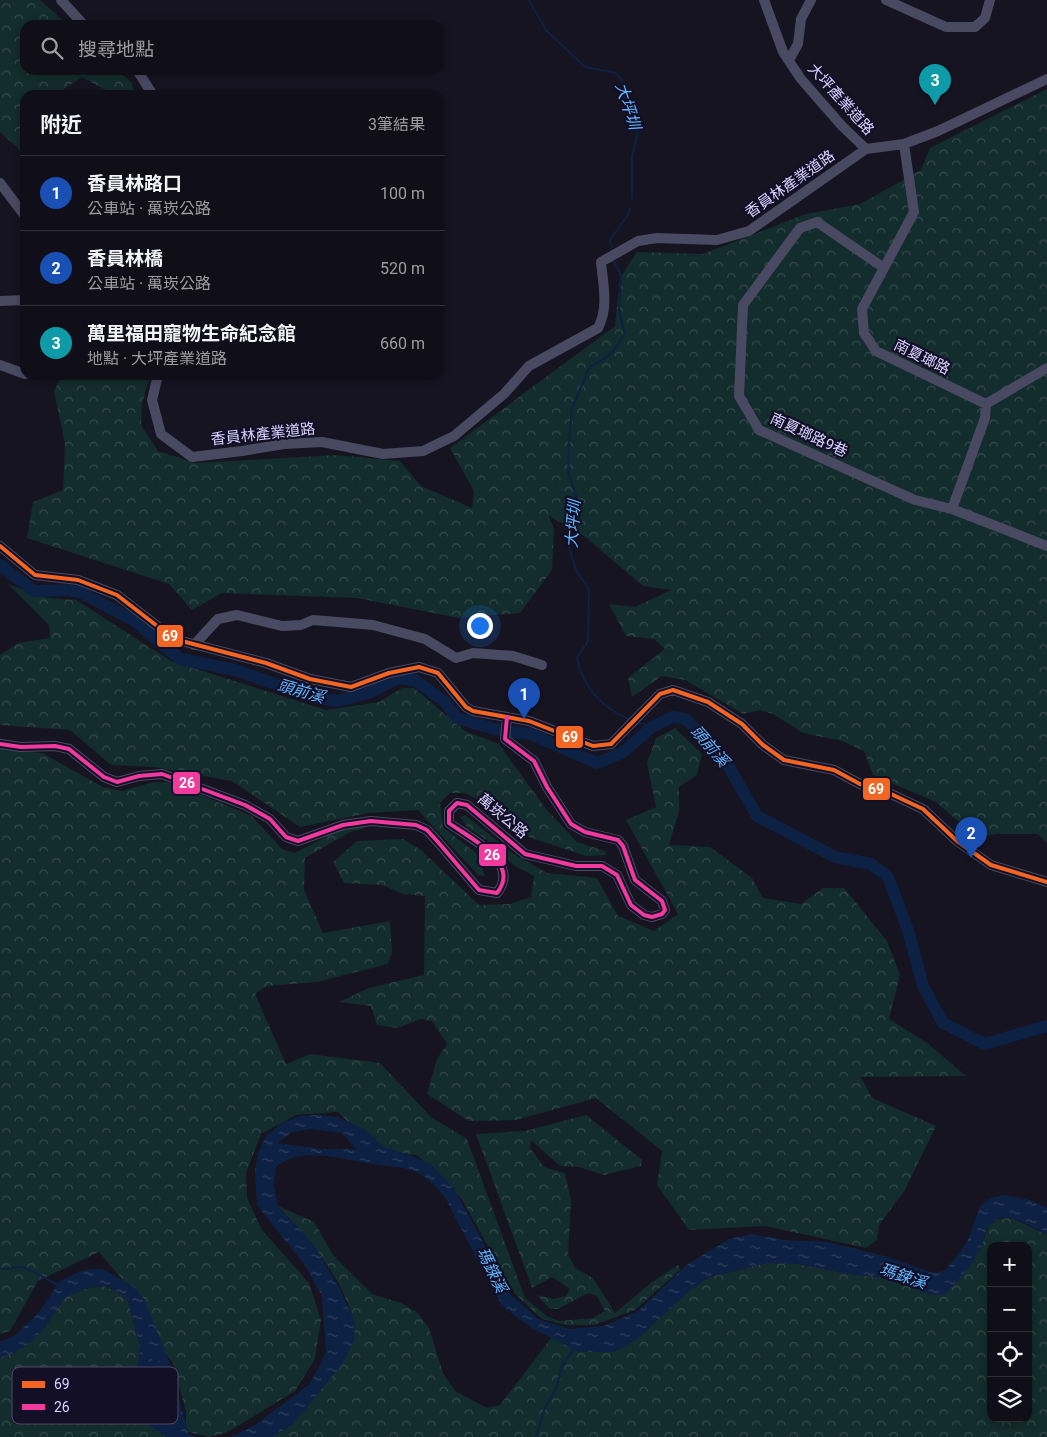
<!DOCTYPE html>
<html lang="zh-TW">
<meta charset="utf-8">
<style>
:root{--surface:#100f19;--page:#191822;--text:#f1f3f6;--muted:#9c9ca2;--line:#302f38;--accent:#9591b1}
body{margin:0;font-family:Roboto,"Noto Sans TC",sans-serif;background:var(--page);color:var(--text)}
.controls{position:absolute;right:15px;bottom:15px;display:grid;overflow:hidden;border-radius:10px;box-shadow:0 2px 8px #0003}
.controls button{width:45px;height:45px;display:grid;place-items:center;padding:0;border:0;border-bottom:1px solid var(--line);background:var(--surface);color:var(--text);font:25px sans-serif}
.you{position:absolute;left:479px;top:625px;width:18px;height:18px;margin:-12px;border:4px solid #fff;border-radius:50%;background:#1a73e8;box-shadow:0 0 0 8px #1a73e833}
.badge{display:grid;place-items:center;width:32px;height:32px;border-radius:50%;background:var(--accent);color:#fff;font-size:16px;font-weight:700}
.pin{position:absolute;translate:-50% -41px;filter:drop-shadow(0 1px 2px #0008)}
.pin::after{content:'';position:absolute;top:26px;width:18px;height:15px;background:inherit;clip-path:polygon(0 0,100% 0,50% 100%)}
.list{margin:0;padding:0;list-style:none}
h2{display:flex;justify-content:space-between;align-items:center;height:65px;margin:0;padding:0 20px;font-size:21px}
h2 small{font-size:16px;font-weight:400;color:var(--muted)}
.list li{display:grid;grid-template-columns:32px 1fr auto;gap:15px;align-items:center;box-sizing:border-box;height:75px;padding:0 20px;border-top:1px solid var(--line)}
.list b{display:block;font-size:19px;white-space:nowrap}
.list p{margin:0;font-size:16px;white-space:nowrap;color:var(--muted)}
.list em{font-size:16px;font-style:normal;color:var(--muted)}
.icon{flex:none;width:28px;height:28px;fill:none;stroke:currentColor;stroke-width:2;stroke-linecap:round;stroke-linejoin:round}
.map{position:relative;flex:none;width:1047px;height:1437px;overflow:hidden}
.search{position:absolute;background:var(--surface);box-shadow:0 2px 8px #0003;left:20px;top:20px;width:425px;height:55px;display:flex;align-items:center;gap:12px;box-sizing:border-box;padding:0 18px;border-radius:15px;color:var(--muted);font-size:19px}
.panel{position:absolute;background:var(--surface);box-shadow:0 2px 8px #0003;left:20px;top:90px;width:425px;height:290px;border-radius:15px}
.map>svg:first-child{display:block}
.forest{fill:url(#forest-crowns);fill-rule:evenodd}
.water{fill:url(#water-ripples);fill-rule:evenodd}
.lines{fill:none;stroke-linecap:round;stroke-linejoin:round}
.stream{stroke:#0d2144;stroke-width:2}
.river{stroke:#0d2144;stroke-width:12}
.minor{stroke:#4a4962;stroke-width:10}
.bus-1-casing{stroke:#130f26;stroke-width:8}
.bus-2-casing{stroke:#130f26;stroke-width:8}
.bus-1{stroke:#f26522;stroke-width:4}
.bus-2{stroke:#f13a9d;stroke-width:4}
.labels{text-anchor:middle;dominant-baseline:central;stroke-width:4.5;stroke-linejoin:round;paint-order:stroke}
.street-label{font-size:15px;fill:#d9d4ff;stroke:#130f26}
.water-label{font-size:16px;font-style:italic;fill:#62b6ff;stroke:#130f26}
.key{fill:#130f26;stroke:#4e4a67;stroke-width:1}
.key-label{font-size:14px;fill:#d9d4ff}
.line-badge{stroke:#130f26;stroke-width:2}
.badge-label{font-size:14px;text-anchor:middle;font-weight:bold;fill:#fff}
</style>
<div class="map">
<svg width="1047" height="1437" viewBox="0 0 1047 1437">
<defs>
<pattern id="forest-crowns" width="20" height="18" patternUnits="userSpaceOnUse" patternTransform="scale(1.25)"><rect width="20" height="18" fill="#132c2d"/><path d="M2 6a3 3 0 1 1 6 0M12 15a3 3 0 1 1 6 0" fill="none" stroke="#354a4c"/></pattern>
<pattern id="water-ripples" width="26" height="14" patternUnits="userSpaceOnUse" patternTransform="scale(1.25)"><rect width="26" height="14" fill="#0d2144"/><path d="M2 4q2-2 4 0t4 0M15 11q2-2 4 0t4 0" fill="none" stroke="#304060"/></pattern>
</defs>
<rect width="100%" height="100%" fill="#161421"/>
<path class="forest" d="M0 0H40L68 25H25V70H117L132 83 134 95H115L82 77 55 95H25V159L19 149 0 132Z
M1047 89V843L1038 834H997L976 837 936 802 873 775 864 751 842 741 803 733 773 714 760 710 743 714 685 680 662 676 632 697 628 678 665 649 654 639 626 636 609 604 635 607 671 590 643 586 584 536 549 516 554 529 552 570 520 613 459 618 357 598 222 593 192 610 169 584 27 538 33 502 63 490 65 444 54 391 62 375H150L142 404 141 425 158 451 196 463 336 455 400 461 421 486 472 508 474 491 450 448 615 326 620 278 637 252 703 254 806 214 860 204 921 170 930 148Z
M8 584 48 598 76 600 171 661 326 710 379 702 402 688H414L465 731 499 744 546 809 577 842 605 851 606 855 586 856 529 837 477 799 464 793H450L440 803 443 827 478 855 485 876 478 875 418 810 369 813 300 827 232 781 154 767 111 765 70 730 0 725V655L18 643 50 638 49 625Z
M675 728 702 754 697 775 679 787V811L669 845 710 847 752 878 763 898 801 904 823 888H844L887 941 900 975 889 1019 927 1043 966 1076 861 1077 872 1098 936 1126 905 1190 879 1225 877 1240 866 1248 765 1226 689 1230 657 1185 662 1151 596 1098 516 1120 469 1121 427 1094 437 1059 447 1044 432 1021 421 1019 397 1028 377 1025 371 1006 339 1002 369 988 424 975 425 896 403 894 382 885 344 883 333 862 357 841 403 839 421 850 479 905 510 904 531 897 534 876 513 865 500 849 467 827 460 817 465 815 514 854 547 873 597 878 618 916 654 931 678 914 626 820 656 807 647 763 656 738Z
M0 749 42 753 103 787 122 791 154 782 172 783 252 816 282 849 295 853 343 828 364 827 363 829 350 832 305 858 304 890 323 933 390 921 392 952 388 964 317 982 267 986 255 994 286 1064 310 1054 380 1063 431 1117 467 1139 525 1298 548 1317 560 1321 593 1318 605 1311 597 1296 588 1293 558 1309H550L537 1295 553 1299 566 1296 570 1289 552 1277 532 1288 476 1134 525 1131 586 1115 642 1160 641 1166 604 1175 579 1167 560 1166 531 1140 530 1148 544 1167 565 1173 571 1201 568 1254 575 1268 593 1278 615 1313 652 1282 678 1265 680 1270 635 1310 594 1325H565L542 1319 515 1294 461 1198 417 1155 377 1150 338 1112 296 1115 261 1134 246 1173 247 1198 262 1230 309 1283 321 1320 315 1359 295 1391 226 1433 208 1437 186 1431V1411L172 1362 144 1329 133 1292 99 1252 38 1281 10 1331 0 1334Z
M278 1206 314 1222 333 1255 372 1294 401 1303 417 1312 429 1328 443 1373 455 1391 487 1408 500 1405 552 1337 580 1352 710 1277 767 1263 798 1264 850 1274 879 1277 935 1295 980 1250 989 1225 997 1219 1012 1218 1047 1235V1437H272L293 1424 354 1340C357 1292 309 1239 278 1206ZM991 1246H1028V1418H991Z
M103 1286 121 1293 128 1301 140 1346 136 1396 145 1421 166 1437H0V1357C24 1349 40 1336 53 1315 57 1310 61 1300 66 1297 77 1290 91 1287 103 1286Z"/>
<path class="water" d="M318 1115 337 1117 364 1129 384 1147 409 1155 430 1164 454 1188 511 1295 538 1319 570 1329 604 1326 638 1311 688 1264 729 1239 752 1234 784 1240 827 1242 888 1257 933 1273 944 1271 953 1261 967 1242 980 1207 990 1198 1005 1195 1030 1200 1047 1208V1235C1032 1228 1005 1207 990 1224 984 1231 984 1242 980 1250 972 1266 958 1280 946 1294L935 1295 879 1277 850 1274 798 1264 767 1263 710 1277 693 1288 636 1340 614 1352H580L531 1328 502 1306 444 1196C434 1185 425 1174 411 1170 398 1166 383 1166 369 1163 340 1159 301 1146 276 1167L274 1185 278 1206 314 1245 341 1291 355 1324 354 1340 344 1362 293 1424 272 1437H231L255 1425 310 1384 326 1352 322 1296 304 1264 257 1205 255 1171 258 1153 266 1136 282 1123 300 1116ZM311 1129 342 1133 356 1149H321L278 1143 292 1132Z
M92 1269H103L134 1287 144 1299 171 1367 188 1433 195 1437H166L145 1421 136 1396 140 1346 128 1301 121 1293 103 1286 87 1288 65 1297 44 1329 31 1342 14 1353 0 1357V1342L14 1336 39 1312 60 1281 79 1272ZM154 1373 167 1398 172 1429 147 1420 139 1388Z"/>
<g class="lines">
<path class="stream" d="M529 0 546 30 585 67 616 73 622 81 625 106 634 119 638 133 632 156V199
M612 247 610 240 627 216 630 208
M614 261 621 275 619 312 625 333 612 353 589 368 572 409 568 456 569 475 578 502 569 528V548L577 572 589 589 588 641 577 658C582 686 602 708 629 719
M641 723 652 727
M0 1269 24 1267 58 1285
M536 1437 544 1410 557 1387 561 1368 574 1348"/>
<path class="river" d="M0 565 34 591 66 590 80 592 133 620 180 659 235 670 316 698 338 701 369 693 398 678 415 680 445 702 457 718 494 729 533 735 597 763 622 753 652 727 672 717 686 719 726 762 757 816 835 857 871 864 888 877 908 930 923 986 943 1023 984 1044 1047 1026
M154 1366 167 1428 175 1437"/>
<path class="minor" d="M61 0 84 25
M764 0 783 52 801 79 842 126 866 149
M886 0 946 27H975L985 18 990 0
M789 60 798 44 801 19 811 0
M137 70 153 95
M904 144 914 212 862 309 864 333 876 351 986 404 1047 368
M0 183 25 216
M884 268 817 222 800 228 743 305 739 396 759 430 915 500 952 509
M0 301 25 300
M0 365 25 374
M158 375 152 400 161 434 192 457 242 451 284 444 322 442 383 454 423 451 454 436 504 394 529 366 598 328C609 308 603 284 601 262L638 241 657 238 717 240 749 231 866 149 904 144 938 131 1047 79
M986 404 985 418 952 509 1047 546
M0 546 35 575 78 580 117 595 174 639 266 663 310 679 351 687 389 673 419 667 438 673 466 707 473 711 529 721 593 746 611 744 660 694 673 690 708 702 742 724 763 745 784 760 834 770 860 784 891 794 923 809 957 841 991 865 1047 882
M194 645 218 619 237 615 282 626 301 625 313 620 373 625 425 639 456 658 473 653 513 656 542 665
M0 744 21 747 55 746 69 749 104 777 117 782 139 776 162 774 245 805 270 819 286 837 298 841 343 825 371 821 416 825 427 830 438 842 479 890 497 893C522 862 469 838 449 823V811L457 803 467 805 525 854 576 866H602L617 875 631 905 644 915 652 917 662 914 665 910 662 901 635 880 623 846 618 840 585 832 571 824 547 787 534 761 505 739 507 717"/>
<defs>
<path id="bus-1" d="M0 546 35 575 78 580 117 595 174 639 266 663 310 679 351 687 389 673 419 667 438 673 466 707 473 711 529 721 593 746 611 744 660 694 673 690 708 702 742 724 763 745 784 760 834 770 860 784 891 794 923 809 957 841 991 865 1047 882"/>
<path id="bus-2" d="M0 744 21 747 55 746 69 749 104 777 117 782 139 776 162 774 245 805 270 819 286 837 298 841 343 825 371 821 416 825 427 830 438 842 479 890 497 893C522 862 469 838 449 823V811L457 803 467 805 525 854 576 866H602L617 875 631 905 644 915 652 917 662 914 665 910 662 901 635 880 623 846 618 840 585 832 571 824 547 787 534 761 505 739 507 717"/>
</defs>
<use href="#bus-1" class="bus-1-casing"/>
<use href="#bus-2" class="bus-2-casing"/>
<use href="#bus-1" class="bus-1"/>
<use href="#bus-2" class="bus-2"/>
</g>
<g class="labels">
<g class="street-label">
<text transform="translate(841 99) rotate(48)">大坪產業道路</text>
<text transform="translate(790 184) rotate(-35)">香員林產業道路</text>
<text transform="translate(922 357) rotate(26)">南夏瑯路</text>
<text transform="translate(263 434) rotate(-6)">香員林產業道路</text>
<text transform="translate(809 435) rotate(25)">南夏瑯路9巷</text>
<text transform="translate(503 816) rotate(40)">萬崁公路</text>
</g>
<g class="water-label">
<text transform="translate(628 106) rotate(72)">大坪圳</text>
<text transform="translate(573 524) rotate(-86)">大坪圳</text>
<text transform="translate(301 691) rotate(16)">頭前溪</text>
<text transform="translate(710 746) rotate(49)">頭前溪</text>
<text transform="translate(492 1270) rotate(64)">瑪鋉溪</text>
<text transform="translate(903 1276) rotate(18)">瑪鋉溪</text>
</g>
</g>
<rect x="12" y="1367" width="166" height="57" rx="8" class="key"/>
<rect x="22" y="1381" width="23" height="7" fill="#f26522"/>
<rect x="22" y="1404" width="23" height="6" fill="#f13a9d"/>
<g class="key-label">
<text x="54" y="1389">69</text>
<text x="54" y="1412">26</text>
</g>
<g class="line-badge">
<rect x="156" y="624" width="28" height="24" rx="5" fill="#f26522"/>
<rect x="555" y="725" width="29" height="24" rx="5" fill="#f26522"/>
<rect x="172" y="771" width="29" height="24" rx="5" fill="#f13a9d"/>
<rect x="862" y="777" width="29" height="24" rx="5" fill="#f26522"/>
<rect x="478" y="843" width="29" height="24" rx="5" fill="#f13a9d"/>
</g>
<g class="badge-label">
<text x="170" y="641">69</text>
<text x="570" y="742">69</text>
<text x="187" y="788">26</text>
<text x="876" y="794">69</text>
<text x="492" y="860">26</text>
</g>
</svg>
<div class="controls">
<button>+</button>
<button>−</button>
<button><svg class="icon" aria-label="locate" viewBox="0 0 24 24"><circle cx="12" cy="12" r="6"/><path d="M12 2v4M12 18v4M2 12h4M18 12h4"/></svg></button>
<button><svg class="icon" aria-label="layers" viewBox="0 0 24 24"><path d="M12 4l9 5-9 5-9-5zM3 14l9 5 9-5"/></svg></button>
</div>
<div class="you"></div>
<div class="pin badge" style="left:524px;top:719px;background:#1a4fb4">1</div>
<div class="pin badge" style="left:971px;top:858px;background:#1a4fb4">2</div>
<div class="pin badge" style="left:935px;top:105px;background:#0f9aa8">3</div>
<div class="search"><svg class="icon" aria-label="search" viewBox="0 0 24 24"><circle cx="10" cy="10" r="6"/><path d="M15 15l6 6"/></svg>搜尋地點</div>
<section class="panel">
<h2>附近<small>3筆結果</small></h2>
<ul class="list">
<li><span class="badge" style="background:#1a4fb4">1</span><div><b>香員林路口</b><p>公車站 · 萬崁公路</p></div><em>100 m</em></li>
<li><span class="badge" style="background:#1a4fb4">2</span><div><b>香員林橋</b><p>公車站 · 萬崁公路</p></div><em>520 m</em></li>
<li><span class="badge" style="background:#0f9aa8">3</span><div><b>萬里福田寵物生命紀念館</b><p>地點 · 大坪產業道路</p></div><em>660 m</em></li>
</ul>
</section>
</div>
